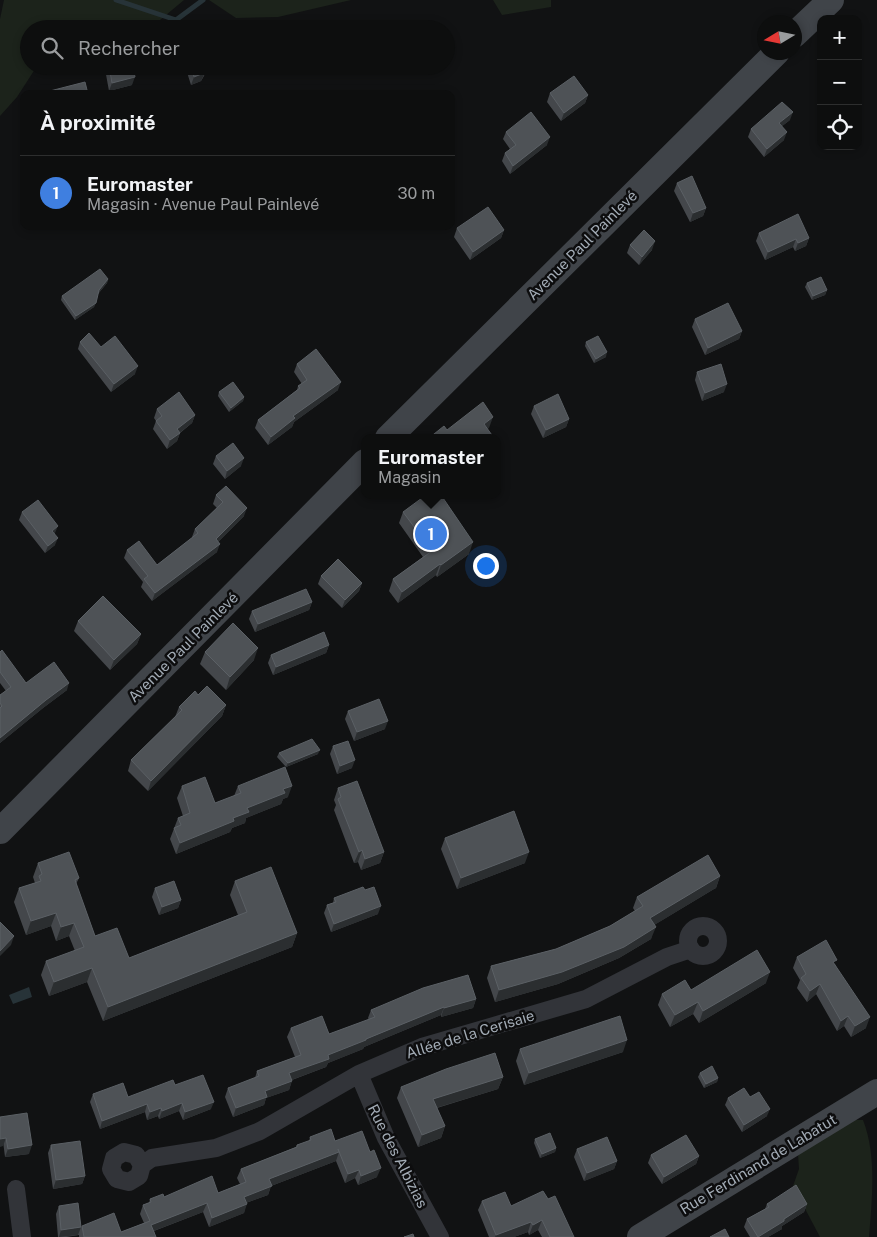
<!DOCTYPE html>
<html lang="fr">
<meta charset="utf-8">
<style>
:root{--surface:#0d0e0e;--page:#1b1c1c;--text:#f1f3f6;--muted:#9a9c9e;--line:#2d2e2e;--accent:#ff8f1e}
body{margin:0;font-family:"Public Sans",sans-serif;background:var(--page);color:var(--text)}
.controls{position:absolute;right:15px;top:15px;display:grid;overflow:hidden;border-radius:10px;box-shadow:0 2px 8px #0003}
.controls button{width:45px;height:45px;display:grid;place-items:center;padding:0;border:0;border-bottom:1px solid var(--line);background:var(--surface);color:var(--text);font:25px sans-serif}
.compass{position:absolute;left:757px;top:15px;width:45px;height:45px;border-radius:50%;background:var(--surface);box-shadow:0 2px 8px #0003;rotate:260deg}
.you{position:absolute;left:485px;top:565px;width:18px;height:18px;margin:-12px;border:4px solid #fff;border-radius:50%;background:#1a73e8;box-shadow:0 0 0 8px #1a73e833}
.badge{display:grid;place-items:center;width:32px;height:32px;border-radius:50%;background:var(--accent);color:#fff;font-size:16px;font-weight:700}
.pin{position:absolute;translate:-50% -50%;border:2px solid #fff;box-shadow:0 1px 5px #0006}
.popup{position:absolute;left:361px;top:434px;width:140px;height:65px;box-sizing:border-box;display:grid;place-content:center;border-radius:10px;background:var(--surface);filter:drop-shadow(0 1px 4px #0005);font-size:16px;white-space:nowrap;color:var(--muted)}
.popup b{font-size:19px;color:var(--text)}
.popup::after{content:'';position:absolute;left:50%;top:100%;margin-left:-10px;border:10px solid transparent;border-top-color:var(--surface)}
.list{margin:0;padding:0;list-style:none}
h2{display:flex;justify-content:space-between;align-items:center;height:65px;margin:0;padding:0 20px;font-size:21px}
h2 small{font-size:16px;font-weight:400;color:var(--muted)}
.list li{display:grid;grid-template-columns:32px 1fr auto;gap:15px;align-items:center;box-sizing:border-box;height:75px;padding:0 20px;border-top:1px solid var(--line)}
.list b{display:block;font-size:19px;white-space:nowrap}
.list p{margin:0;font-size:16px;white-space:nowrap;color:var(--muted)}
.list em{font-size:16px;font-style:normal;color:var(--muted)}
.icon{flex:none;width:28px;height:28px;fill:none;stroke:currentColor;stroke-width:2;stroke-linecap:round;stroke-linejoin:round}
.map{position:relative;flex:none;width:877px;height:1237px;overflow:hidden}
.search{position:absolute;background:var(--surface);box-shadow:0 2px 8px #0003;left:20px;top:20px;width:435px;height:55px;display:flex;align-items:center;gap:12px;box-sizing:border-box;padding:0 18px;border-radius:28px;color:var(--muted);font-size:19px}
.panel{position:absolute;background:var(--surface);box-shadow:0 2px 8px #0003;left:20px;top:90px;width:435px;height:140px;border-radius:10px}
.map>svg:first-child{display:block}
.green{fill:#1c231b}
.water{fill:#273338}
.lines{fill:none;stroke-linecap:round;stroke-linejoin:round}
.stream{stroke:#273338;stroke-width:5}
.street{stroke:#323439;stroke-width:18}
.secondary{stroke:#404449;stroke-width:26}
.wall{fill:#44474b}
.shaded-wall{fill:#2b2e30}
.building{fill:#4e5256;stroke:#5b6065}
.labels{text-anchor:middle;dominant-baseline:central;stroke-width:5;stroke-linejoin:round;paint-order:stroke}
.street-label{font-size:15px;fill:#a2abb5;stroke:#0d0d0e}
</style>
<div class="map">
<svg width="877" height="1237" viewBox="0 0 877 1237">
<rect width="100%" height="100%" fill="#111213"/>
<path class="green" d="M4 0H184L160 20 125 29H29V66H37L17 97 0 116V19Z
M209 0H351L278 17 236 18Z
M493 0H551V7L502 15Z
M853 1120H863C877 1156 872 1199 869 1237H820L793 1186 799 1169 798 1154Z"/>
<path class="water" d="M29 987 32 997 13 1004 9 995Z"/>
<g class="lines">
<path class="stream" d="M116 0 176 20 203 0"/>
<path class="street" d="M688 941a15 15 0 1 1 30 0a15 15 0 1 1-30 0Z
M359 1074 386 1138 440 1237
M142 1165 136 1155 124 1152 114 1158 111 1169 117 1179 129 1182 139 1176 142 1165 152 1158 216 1148 260 1131 359 1074 422 1047 586 999 667 957 691 949
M16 1189 22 1237"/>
<path class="secondary" d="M794 35 831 0
M388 438 777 52
M0 831 365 462
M640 1237 877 1092"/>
</g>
<path class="wall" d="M99 66H133L132 85 109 91 105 69 100 70Z
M185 66H207L204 76 201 81 191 85Z
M550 93 588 95 585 103 561 121 547 102Z
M790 120 782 126 784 140 764 157 748 137 751 129Z
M506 132 547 145 510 174 502 161 505 153 510 149 503 139Z
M677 183 706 208 703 216 690 222 674 191Z
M457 228 504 230 501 238 470 260 454 237Z
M759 233 809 238 806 246 795 251 793 247 765 260 756 241Z
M630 245 652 250 639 265 627 253Z
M108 279 107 283 98 294 94 307 75 320 61 300 62 296Z
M807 283 827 290 825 295 812 300 805 287Z
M695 319 742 331 739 339 705 355 692 327Z
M80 342 101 347 135 374 111 392 78 349Z
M586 342 606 357 594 363 585 346Z
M297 364 338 390 294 422 292 427 268 445 255 428 258 420 297 390 298 386 302 384 294 372Z
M697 372 724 392 702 401 695 380Z
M219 392 244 397 243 401 229 412 218 396Z
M534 406 569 419 566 427 543 438 531 414Z
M157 409 195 415 192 423 180 433 177 441 167 449 153 429 156 421 154 418Z
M216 456 241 466 225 479 213 464Z
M216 495 244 516 218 542 217 552 152 601 141 587 143 582 124 558 127 550 157 565 192 538V537L195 529 217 508 213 504Z
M22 512 55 533V545L45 553 19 520Z
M403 512 469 554 437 577 436 575 398 603 389 591 393 579 423 557 399 523Z
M321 576 362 583 359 591 342 608 318 584Z
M312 602 309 610 255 632 249 619 252 611Z
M78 621 141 634 137 644 110 670 74 631Z
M329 645 326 653 273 675 268 663 271 655Z
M0 652 26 683 67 690 43 708 0 743V695L6 691 0 683Z
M205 652 254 660 226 690 200 664Z
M198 695 226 705 222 716 148 791 128 771 131 760 175 717 179 707Z
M348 711 385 729 354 741 345 719Z
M333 746 352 768 337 774 330 754Z
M279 753 318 754 286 767 277 757Z
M182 786 215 803 234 796 238 786 288 797 283 799 281 804 246 818 245 823 232 828 230 832 176 854 170 839 178 818 183 816 177 798Z
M338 788 384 852 380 863 361 870 358 862 354 863 334 810 336 805 334 800Z
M445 838 525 863 457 889 441 849Z
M38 863 79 878 76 884 95 936 129 958 238 915 230 895 235 881 297 933 292 947 103 1021 87 982 49 996 41 975 46 961 75 951 69 936 56 941 51 926 26 935 14 902 19 888 35 883 33 877Z
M720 876 716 888 714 889 654 925 651 939 619 958 558 984 495 1002 487 978 491 966 556 949 610 926 635 911 633 908 637 897Z
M155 888 181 900 178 908 159 915 152 897Z
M334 898 378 914 331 932 324 913 327 905 333 903Z
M797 957 835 964 866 1028 851 1037 844 1026 837 1031 816 994 807 1002 797 988 800 980 793 968Z
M766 983 699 1023 693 1014 670 1027 658 1005 662 994 691 990Z
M476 999 473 1008 441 1017V1015L364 1047 363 1049 328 1063 326 1067 292 1080 289 1090 266 1098 264 1105 233 1117 225 1097 228 1088 255 1078 257 1071 295 1057 287 1037 291 1028 329 1034 369 1020 368 1018 371 1010Z
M520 1049 623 1052 524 1085 516 1061Z
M700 1073 718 1078 717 1082 704 1088 698 1077Z
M503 1077 498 1089 437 1108 445 1126 441 1138 418 1147 397 1098 401 1087Z
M175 1085 211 1109 183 1120 179 1111 159 1119 158 1116 147 1120 145 1112 100 1129 90 1102 93 1094 128 1097Z
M750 1097 767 1116 742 1132 725 1105 728 1098Z
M0 1117 29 1154 5 1157Z
M310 1137 335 1141 377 1177 358 1185 355 1178 345 1183 336 1161 271 1186 268 1195 246 1203 244 1213 209 1227 203 1212 154 1231 156 1237H79V1235L66 1237H58L56 1214 59 1206 81 1227 121 1232 144 1223 140 1214 143 1205 149 1203 150 1199 164 1197 218 1193 240 1184 237 1178 241 1169 296 1147 297 1145 309 1141Z
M535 1139 556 1148 555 1152 540 1158 534 1143Z
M51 1145 85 1176 82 1184 53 1189 48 1153Z
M577 1149 617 1161 614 1169 584 1181 574 1157Z
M651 1155 699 1156 696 1164 662 1184 648 1163Z
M548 1199 574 1237H542L538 1230 529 1235 528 1232 514 1237H489L478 1210 482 1201 511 1206Z
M767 1204H807L804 1212 782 1226V1229L768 1237H750L744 1227 747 1219 765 1209Z"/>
<path class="shaded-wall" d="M101 66H106L105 69 100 70Z
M207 68 201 81 191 85 194 77Z
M135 77 132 85 109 91 112 83Z
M588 95 585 103 561 121 564 113Z
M793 112 790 120 776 131 779 123Z
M787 132 784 140 764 157 767 149Z
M550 137 547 145 510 174 513 166Z
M706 208 703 216 690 222 693 213Z
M504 230 501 238 470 260 473 252Z
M809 238 806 246 795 251 798 243Z
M796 239 793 247 765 260 768 252Z
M655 241 652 250 639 265 642 257Z
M108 279 107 283 98 294 99 290Z
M827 290 825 295 812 300 813 296Z
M96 303 94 307 75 320 76 316Z
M742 331 739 339 705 355 708 348Z
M607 352 606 357 594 363 596 359Z
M138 366 135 374 111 392 114 384Z
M341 382 338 390 294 422 292 427 268 445 271 437 293 416Z
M727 384 724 392 702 401 705 393Z
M244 397 243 401 229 412 231 408Z
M195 415 192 423 174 437 177 429Z
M493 417 489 428 480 434 484 424Z
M569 419 566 427 543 438 546 430Z
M180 433 177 441 167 449 170 440Z
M244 458 241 466 225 479 227 471Z
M247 508 244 516 213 547 216 539Z
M58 526 55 533 49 538 52 531Z
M58 538 55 545 45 553 48 546Z
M473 542 469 554 437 577 441 565Z
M220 544 217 552 152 601 155 593Z
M440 564 436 575 398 603 402 592Z
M362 583 359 591 342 608 345 600Z
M312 602 309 610 255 632 258 624Z
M141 634 137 644 110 670 114 660Z
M329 645 326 653 273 675 276 667Z
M258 648 254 660 226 690 230 677Z
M69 683 67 690 43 708 0 743V738L46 700Z
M226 705 222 716 148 791 151 781Z
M388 721 385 729 354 741 357 732Z
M320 750 318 754 286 767 288 763Z
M355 760 352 768 337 774 340 766Z
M292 786 288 797 283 799 281 804 246 818 245 823 232 828 230 832 176 854 180 843 233 818 247 808 283 789Z
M362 850 358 862 354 863 359 852Z
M384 852 380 863 361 870 365 859Z
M529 852 525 863 457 889 461 878Z
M720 876 716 888 714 889 646 930 650 918Z
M181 900 178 908 159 915 162 907Z
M381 906 378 914 331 932 334 924Z
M56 913 51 926 26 935 31 921Z
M74 923 69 936 56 941 61 927Z
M656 927 651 939 619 958 558 984 495 1002 499 990Z
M297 933 292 947 103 1021 108 1007Z
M14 936 11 945 0 956V951Z
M92 968 87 982 49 996 54 982Z
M770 972 766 983 699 1023 703 1011Z
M820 984 816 994 807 1002 810 991Z
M476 999 473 1008 441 1017 444 1008Z
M698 1002 693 1014 670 1027 675 1015Z
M444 1007 441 1015 364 1047 363 1049 328 1063 326 1067 286 1082 289 1073 328 1055Z
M848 1016 844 1026 837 1031 841 1021Z
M870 1017 866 1028 851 1037 855 1026Z
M627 1040 623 1052 524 1085 529 1073Z
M503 1077 498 1089 429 1110 433 1099Z
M718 1078 717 1082 704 1088 706 1084Z
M292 1081 289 1090 266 1098 264 1105 233 1117 236 1108 265 1091Z
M214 1102 211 1109 183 1120 185 1112Z
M182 1103 179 1111 159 1119 162 1111Z
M147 1104 145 1112 100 1129 102 1121Z
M161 1108 158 1116 147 1120 150 1112Z
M770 1109 767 1116 742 1132 744 1125Z
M445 1126 441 1138 418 1147 422 1135Z
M6 1138 3 1146 0 1147V1139Z
M32 1145 29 1154 5 1157 8 1149Z
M556 1148 555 1152 540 1158 542 1154Z
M339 1152 336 1161 271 1186 268 1195 240 1205 244 1197 269 1179Z
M699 1156 696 1164 662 1184 664 1177Z
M617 1161 614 1169 584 1181 587 1173Z
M381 1168 377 1177 358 1185 361 1176Z
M359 1170 355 1178 345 1183 348 1174Z
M85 1176 82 1184 53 1189 56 1180Z
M207 1203 203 1212 148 1233 151 1225Z
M247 1204 244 1213 209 1227 212 1218Z
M807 1204 804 1212 782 1226V1229L768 1237H758Z
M542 1220 538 1230 529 1235 533 1225Z
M531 1222 528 1232 514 1237H495L496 1235Z
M81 1227 78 1235 59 1237 61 1230Z"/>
<path class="building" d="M109 66H133L135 77 112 83Z
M191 66H207V68L204 73 194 77Z
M574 76 588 95 564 113 550 93Z
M85 82 88 94H46V92Z
M782 102 793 112 779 123 787 132 767 149 751 129Z
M531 112 550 137 513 166 505 153 516 145 506 132Z
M692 176 706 208 693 213 677 183Z
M488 207 504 230 473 252 457 228Z
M798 214 809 238 798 243 796 239 768 252 759 233Z
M644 230 655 241 642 257 630 245Z
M100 269 108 279 99 290 96 303 76 316 62 296Z
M821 277 827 290 813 296 807 283Z
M728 303 742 331 708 348 695 319Z
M89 333 101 347 115 336 138 366 114 384 80 342Z
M598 336 607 352 596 359 586 342Z
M316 349 341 382 293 416 295 418 271 437 258 420 300 388 298 386 307 380 297 364Z
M721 364 727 384 705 393 697 372Z
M233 382 244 397 231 408 219 392Z
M179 392 195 415 177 429 180 433 170 440 156 421 162 416 157 409Z
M558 394 569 419 546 430 534 406Z
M483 402 493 417 484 424 494 438H429L444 426 447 430Z
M233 443 244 458 227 471 216 456Z
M226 486 247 508 216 539 220 544 155 593 144 579 148 576 127 550 139 541 157 565 198 533 195 529 223 502 216 495Z
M426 495H441L473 542 441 565 440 564 402 592 393 579 432 551 403 512Z
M38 500 58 526 52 531 58 538 48 546 22 512Z
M338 559 362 583 345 600 321 576Z
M306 589 312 602 258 624 252 611Z
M103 596 141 634 114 660 78 621Z
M233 623 258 648 230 677 205 652Z
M324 632 329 645 276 667 271 655Z
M2 650 26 683 54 662 69 683 46 700 0 738V708L2 706 0 703V695L11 687 0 672V652Z
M207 686 226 705 151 781 131 760 182 710 179 707 195 691 198 695Z
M379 699 388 721 357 732 348 711Z
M312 739 320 750 288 763 279 753Z
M348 741 355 760 340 766 333 746Z
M285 767 292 786 283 789 285 793 247 808 249 812 233 818 234 821 180 843 174 828 181 825 178 818 190 813 182 786 205 777 215 803 241 793 238 786Z
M357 781 384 852 365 859 362 850 359 852 338 799 341 797 338 788Z
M514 811 529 852 461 878 445 838Z
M69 852 79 878 75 880 95 936 117 928 129 958 247 912 235 881 271 867 297 933 108 1007 92 968 54 982 46 961 84 947 74 923 61 927 56 913 31 921 19 888 41 881 39 876 42 874 38 863Z
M708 855 720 876 650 918 656 927 624 947 562 972 499 990 491 966 556 949 610 926 643 906 637 897Z
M174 881 181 900 162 907 155 888Z
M363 887 365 890 374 887 381 906 334 924 327 905 336 902 334 898Z
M0 922 14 936 0 951Z
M826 940 837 960 833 962 870 1017 855 1026 848 1016 841 1021 820 984 810 991 801 978 806 974 797 957Z
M757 950 770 972 703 1011 698 1002 675 1015 662 994 685 980 691 990Z
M468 975 476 999 444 1008V1007L366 1039V1040L328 1055 329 1059 289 1073 292 1081 265 1091 267 1097 236 1108 228 1088 259 1076 257 1071 301 1055 291 1028 322 1016 329 1034 375 1017 371 1010 423 988Z
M620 1016 627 1040 529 1073 520 1049Z
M495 1053 503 1077 433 1099 445 1126 422 1135 401 1087 446 1069Z
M712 1066 718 1078 706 1084 700 1073Z
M203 1075 214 1102 185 1112 182 1103 162 1111 161 1108 150 1112 147 1104 102 1121 93 1094 123 1083 128 1097 173 1080 175 1085Z
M744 1088 750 1097 759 1092 770 1109 744 1125 728 1098Z
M27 1113 32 1145 8 1149 6 1138 0 1139V1117Z
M331 1129 335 1141 362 1131 370 1152 374 1150 381 1168 361 1176 359 1170 348 1174 338 1149 339 1152 269 1179 272 1186 244 1197 247 1204 212 1218 207 1203 151 1225 156 1237H84L82 1226 114 1213 121 1232 150 1221 143 1205 151 1202 150 1199 163 1194 164 1197 212 1176 218 1193 246 1182 241 1169 297 1147V1145L311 1140 310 1137Z
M550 1133 556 1148 542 1154 535 1139Z
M686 1135 699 1156 664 1177 651 1155Z
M607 1137 617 1161 587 1173 577 1149Z
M80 1141 85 1176 56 1180 51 1145Z
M796 1185 807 1204 784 1219V1221L758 1237 747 1219 769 1207 767 1204Z
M543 1191 548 1199 555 1196 574 1237H550L542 1220 533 1225 531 1222 496 1235 482 1201 505 1192 511 1206Z
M78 1203 81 1227 61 1230 59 1206Z
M725 1229 729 1237H710Z
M413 1234 414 1237H404Z"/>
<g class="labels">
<g class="street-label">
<text transform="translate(582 245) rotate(-45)">Avenue Paul Painlevé</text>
<text transform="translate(183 647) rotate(-45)">Avenue Paul Painlevé</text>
<text transform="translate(470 1034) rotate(-17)">Allée de la Cerisaie</text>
<text transform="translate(398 1156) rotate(63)">Rue des Albizias</text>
<text transform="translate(758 1164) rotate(-31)">Rue Ferdinand de Labatut</text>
</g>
</g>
</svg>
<div class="controls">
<button>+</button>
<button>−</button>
<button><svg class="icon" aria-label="locate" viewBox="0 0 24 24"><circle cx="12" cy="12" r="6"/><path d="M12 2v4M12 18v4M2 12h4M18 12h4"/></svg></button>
</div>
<svg class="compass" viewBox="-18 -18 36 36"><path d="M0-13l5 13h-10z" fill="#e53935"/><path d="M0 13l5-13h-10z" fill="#9a9c9e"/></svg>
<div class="you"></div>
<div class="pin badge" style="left:431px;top:534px;background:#3f7fe0">1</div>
<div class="popup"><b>Euromaster</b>Magasin</div>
<div class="search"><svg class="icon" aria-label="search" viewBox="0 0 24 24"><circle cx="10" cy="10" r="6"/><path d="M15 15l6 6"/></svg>Rechercher</div>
<section class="panel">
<h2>À proximité<small></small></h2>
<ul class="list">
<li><span class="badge" style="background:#3f7fe0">1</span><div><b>Euromaster</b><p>Magasin · Avenue Paul Painlevé</p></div><em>30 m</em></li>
</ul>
</section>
</div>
